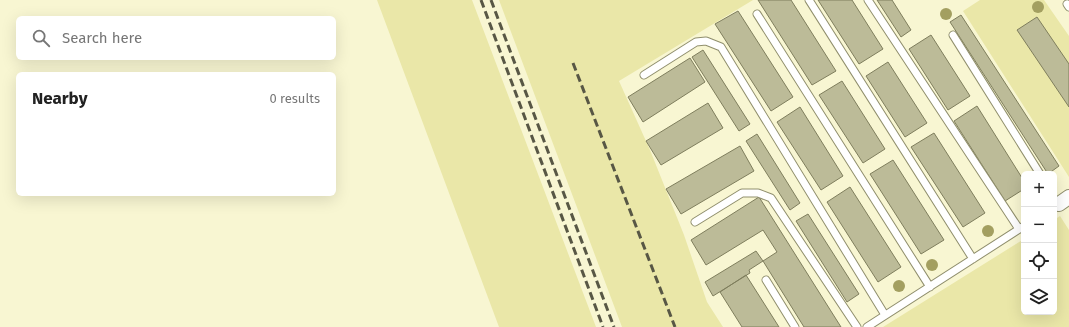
<!DOCTYPE html>
<meta charset="utf-8">
<style>
:root{--surface:#fff;--page:#f2f2f2;--text:#222;--muted:#767676;--line:#e0e0e0}
body{margin:0;font-family:"Fira Sans",sans-serif;background:var(--page);color:var(--text)}
.controls{position:absolute;right:12px;bottom:12px;display:grid;overflow:hidden;border-radius:6px;box-shadow:0 4px 16px #0002}
.controls button{width:36px;height:36px;display:grid;place-items:center;padding:0;border:0;border-bottom:1px solid var(--line);background:var(--surface);color:var(--text);font:20px sans-serif}
.list{margin:0;padding:0;list-style:none}
h2{display:flex;justify-content:space-between;align-items:center;height:52px;margin:0;padding:0 16px;font-size:17px}
h2 small{font-size:13px;font-weight:400;color:var(--muted)}
.icon{flex:none;width:22px;height:22px;fill:none;stroke:currentColor;stroke-width:2;stroke-linecap:round;stroke-linejoin:round}
.map{position:relative;flex:none;width:1069px;height:327px;overflow:hidden}
.search{position:absolute;background:var(--surface);box-shadow:0 4px 16px #0002;left:16px;top:16px;width:320px;height:44px;display:flex;align-items:center;gap:10px;box-sizing:border-box;padding:0 14px;border-radius:6px;color:var(--muted);font-size:15px}
.panel{position:absolute;background:var(--surface);box-shadow:0 4px 16px #0002;left:16px;top:72px;width:320px;height:124px;border-radius:6px}
.map>svg:first-child{display:block}
.green{fill:#eae7a8}
.building{fill:#bcbb98;stroke:#7f7e5d}
.lines{fill:none;stroke-linecap:round;stroke-linejoin:round}
.service-casing{stroke:#908f6d;stroke-width:9}
.minor-casing{stroke:#908f6d;stroke-width:16}
.service{stroke:#fff;stroke-width:7}
.minor{stroke:#fff;stroke-width:14}
.rail{stroke:#585745;stroke-width:3;stroke-dasharray:8 4;stroke-linecap:butt}
.tree{fill:#a39f60}
</style>
<div class="map">
<svg width="1069" height="327" viewBox="0 0 1069 327">
<rect width="100%" height="100%" fill="#f8f6d2"/>
<path class="green" d="M377 0H472L596 327H499Z
M499 0H753L619 81 650 150 684 235 707 302 723 327H622Z
M980 0H1044L1069 36V177L963 11Z
M1060 216 1069 230V327H883L1024 239V312H1054V220Z"/>
<path class="building" d="M758 0H791L836 71 812 85Z
M818 0H852L883 49 859 64Z
M877 0H892L911 30 901 37Z
M738 11 793 97 771 111 715 24Z
M961 15 1059 166 1048 174 950 22Z
M1037 17 1069 64V107L1017 30Z
M931 35 970 96 948 110 909 49Z
M703 50 750 124 739 131 692 57Z
M690 58 705 82 643 122 628 97Z
M888 62 927 123 905 137 866 76Z
M842 81 885 149 863 163 819 95Z
M708 103 723 128 661 165 646 141Z
M977 106 1024 181V189L1005 201 954 121Z
M800 107 843 176 821 190 777 122Z
M934 133 985 213 963 227 911 147Z
M757 134 800 203 790 210 746 141Z
M740 146 754 171 681 214 666 189Z
M893 160 944 240 921 254 870 174Z
M850 187 901 267 878 282 827 202Z
M759 197 841 327H804L763 261 777 252 763 230 706 265 691 240Z
M808 214 859 294 847 302 796 221Z
M756 251 763 261 749 270 750 273 713 296 705 282Z
M746 275 779 327H742L720 292Z"/>
<g class="lines">
<defs>
<path id="service" d="M809 0 973 259
M868 0 1019 229
M1067 4 1069 7
M757 14 930 287
M953 35 1040 174
M644 75 696 42 706 41 721 47 885 315
M695 222 742 193H758L771 198 857 327
M766 280 795 327
M867 327 1024 226"/>
<path id="minor" d="M1059 204 1069 197"/>
</defs>
<use href="#service" class="service-casing"/>
<use href="#minor" class="minor-casing"/>
<use href="#service" class="service"/>
<use href="#minor" class="minor"/>
<path class="rail" d="M481 0 603 327
M491 0 614 327
M573 63 675 327"/>
</g>
<g class="tree">
<circle cx="1038" cy="7" r="6"/>
<circle cx="946" cy="14" r="6"/>
<circle cx="988" cy="231" r="6"/>
<circle cx="932" cy="265" r="6"/>
<circle cx="899" cy="286" r="6"/>
</g>
</svg>
<div class="controls">
<button>+</button>
<button>−</button>
<button><svg class="icon" aria-label="locate" viewBox="0 0 24 24"><circle cx="12" cy="12" r="6"/><path d="M12 2v4M12 18v4M2 12h4M18 12h4"/></svg></button>
<button><svg class="icon" aria-label="layers" viewBox="0 0 24 24"><path d="M12 4l9 5-9 5-9-5zM3 14l9 5 9-5"/></svg></button>
</div>
<div class="search"><svg class="icon" aria-label="search" viewBox="0 0 24 24"><circle cx="10" cy="10" r="6"/><path d="M15 15l6 6"/></svg>Search here</div>
<section class="panel">
<h2>Nearby<small>0 results</small></h2>
<ul class="list">
</ul>
</section>
</div>
